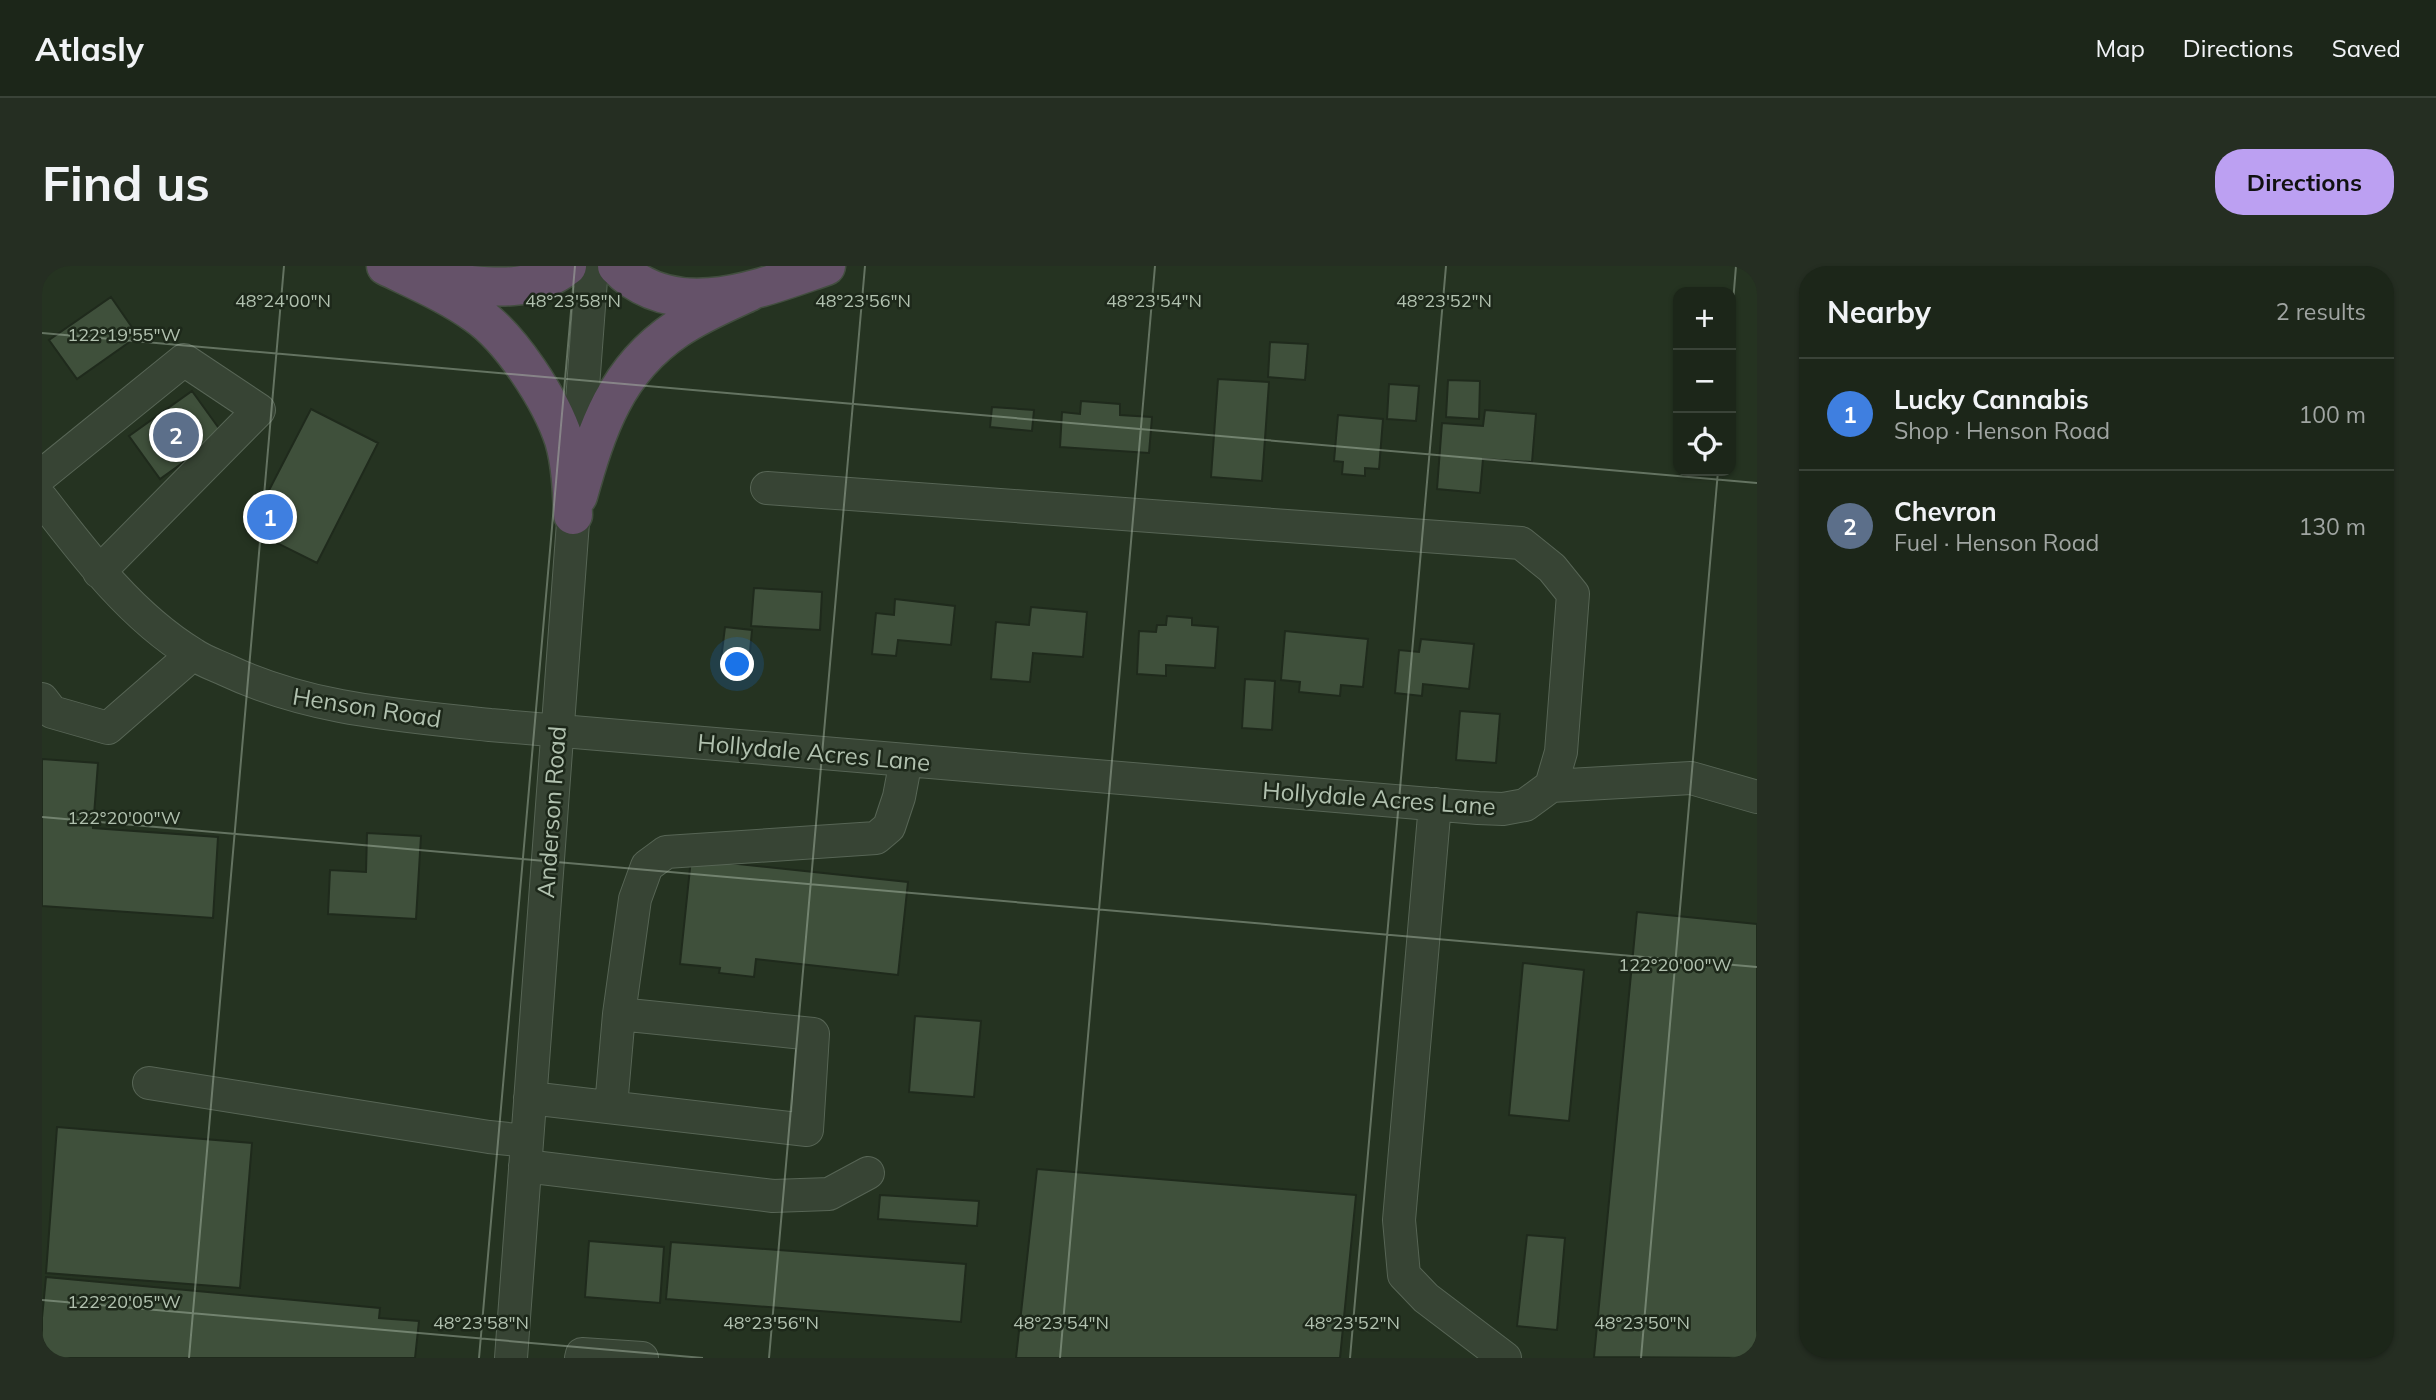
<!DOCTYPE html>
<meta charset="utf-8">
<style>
:root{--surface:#1c2619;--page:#252e22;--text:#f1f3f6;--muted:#a0a5a2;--line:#3a4338;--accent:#bca0f2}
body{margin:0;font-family:Mulish,sans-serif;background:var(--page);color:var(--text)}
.controls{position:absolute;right:21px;top:21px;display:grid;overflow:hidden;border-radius:14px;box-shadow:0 2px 5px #0004}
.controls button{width:63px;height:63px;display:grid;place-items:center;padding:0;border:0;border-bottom:2px solid var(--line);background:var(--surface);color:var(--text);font:35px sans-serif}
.you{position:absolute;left:696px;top:399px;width:24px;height:24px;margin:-18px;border:5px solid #fff;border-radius:50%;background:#1a73e8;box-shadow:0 0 0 10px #1a73e833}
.badge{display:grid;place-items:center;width:46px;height:46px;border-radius:50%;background:var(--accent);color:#fff;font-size:23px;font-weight:700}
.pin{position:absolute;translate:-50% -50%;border:4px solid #fff;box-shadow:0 2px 7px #0006}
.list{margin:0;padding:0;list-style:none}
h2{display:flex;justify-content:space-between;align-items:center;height:91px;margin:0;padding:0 28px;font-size:30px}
h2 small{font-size:23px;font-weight:400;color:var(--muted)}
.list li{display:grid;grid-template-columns:46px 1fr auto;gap:21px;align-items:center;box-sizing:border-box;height:112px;padding:0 28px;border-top:2px solid var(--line)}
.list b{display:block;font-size:26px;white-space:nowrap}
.list p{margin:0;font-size:23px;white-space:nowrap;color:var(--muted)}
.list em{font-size:23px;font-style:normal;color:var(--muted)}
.icon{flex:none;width:38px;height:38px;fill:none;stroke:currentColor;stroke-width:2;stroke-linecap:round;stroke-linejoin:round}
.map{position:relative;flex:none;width:1715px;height:1092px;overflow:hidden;border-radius:28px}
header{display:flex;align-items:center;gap:42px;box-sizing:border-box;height:98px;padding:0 35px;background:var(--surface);border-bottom:2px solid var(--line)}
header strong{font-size:33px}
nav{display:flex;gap:38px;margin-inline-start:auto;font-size:24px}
.intro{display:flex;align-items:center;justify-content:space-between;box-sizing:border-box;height:168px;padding:0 42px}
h1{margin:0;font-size:49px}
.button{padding:18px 32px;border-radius:28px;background:var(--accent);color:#111;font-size:24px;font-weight:700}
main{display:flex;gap:42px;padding:0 42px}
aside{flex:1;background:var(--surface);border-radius:28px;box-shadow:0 2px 5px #0004}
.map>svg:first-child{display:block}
.building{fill:#3f503b;stroke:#1f2a1c;stroke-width:2}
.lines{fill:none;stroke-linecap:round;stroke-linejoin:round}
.minor-casing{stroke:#576555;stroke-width:34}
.highway-casing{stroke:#424e3f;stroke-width:41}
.minor{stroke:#374434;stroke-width:32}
.highway{stroke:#655269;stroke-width:38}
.ticks{fill:none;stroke:#b1c1af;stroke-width:2;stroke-opacity:0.45}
.labels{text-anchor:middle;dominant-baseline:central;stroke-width:5;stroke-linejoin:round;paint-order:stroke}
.street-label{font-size:24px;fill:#b1c1af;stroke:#1d281a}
.ticks-label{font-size:18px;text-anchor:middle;fill:#b1c1af;stroke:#1d281a;stroke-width:5;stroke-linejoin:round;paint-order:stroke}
</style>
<header>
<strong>Atlasly</strong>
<nav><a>Map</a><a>Directions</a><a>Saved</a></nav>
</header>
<div class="intro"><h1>Find us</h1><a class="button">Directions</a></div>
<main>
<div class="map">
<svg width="1715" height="1092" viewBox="0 0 1715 1092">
<rect width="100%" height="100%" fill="#253321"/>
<path class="building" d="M69 31 96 70 35 113 7 74Z
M1228 76 1266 78 1263 114 1226 111Z
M1176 113 1227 116 1220 215 1169 211Z
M1406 114 1438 115 1437 153 1404 151Z
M1347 118 1377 120 1374 155 1345 153Z
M150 125 181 168 118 213 87 170Z
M1039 135 1078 138V149L1110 151 1107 187 1018 181 1020 146 1038 148Z
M950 141 992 144 990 165 948 161Z
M269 143 336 177 275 297 207 263Z
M1443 144 1494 148 1490 196 1441 193 1438 227 1395 223 1400 157 1441 160Z
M1296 149 1341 153 1337 203 1323 202V210L1300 208 1301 196 1292 195Z
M712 322 780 326 778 364 709 360Z
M853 333 913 340 909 379 856 374 854 390 830 388 834 347 852 349Z
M989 341 1045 346 1041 391 991 387 988 416 949 413 954 356 987 359Z
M1125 350 1150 352V359L1176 361 1173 402 1124 399V410L1095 408 1097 365 1114 366 1115 359H1124Z
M683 361 710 364 707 397 679 394Z
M1243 365 1326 373 1321 421 1299 419 1298 430 1257 426 1258 416 1239 414Z
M1379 373 1432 378 1427 423 1381 418 1380 430 1353 427 1357 384 1377 386Z
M1203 413 1233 415 1230 464 1200 462Z
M1418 445 1458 448 1454 497 1414 494Z
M0 493 56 497 51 562 176 571 171 652 0 640Z
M325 567 379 570 374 653 286 648 288 604 324 606Z
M649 593 866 616 856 709 714 693 712 711 677 707 678 702 638 698Z
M1595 646 1715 658V1092L1552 1091Z
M1481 697 1542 704 1527 855 1467 849Z
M873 750 939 755 932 831 867 826Z
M15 861 210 877 198 1022 4 1007Z
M995 903 1314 929 1298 1092H974Z
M838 929 937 935 935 960 836 953Z
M1485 969 1523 972 1515 1064 1475 1060Z
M547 975 622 981 618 1037 543 1031Z
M629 976 924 998 919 1056 624 1033Z
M4 1011 338 1042 337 1052 377 1055 373 1092H0V1052Z"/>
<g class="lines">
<defs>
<path id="minor" d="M0 209 142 94 217 144 57 306
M0 233C43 289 90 351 151 388 161 395 173 399 184 404 269 444 356 449 448 459L1436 542 1461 543 1483 539 1509 520 1519 486 1531 328 1510 302 1479 277 725 222
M0 433 10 446 66 462 151 388
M1509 520 1649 512 1715 531
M1393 538 1357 954 1362 1009 1384 1032 1463 1092
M107 817 447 871 485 875
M488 832 765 864 771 768 577 748
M569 841 577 748 593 633 605 600 624 586 834 572 847 561 857 531 864 494
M483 900 731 930 787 928 826 907
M469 1092 550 0
M539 1092 540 1088 600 1092"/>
<path id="highway" d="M344 0C375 15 406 28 434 48 469 72 509 134 522 174 529 198 530 224 531 249
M575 0C632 59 719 22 784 0
M390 15C437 19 485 31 525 0
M536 230C555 162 574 104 635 63 657 48 683 37 707 26"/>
</defs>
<use href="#minor" class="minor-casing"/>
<use href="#highway" class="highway-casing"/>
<use href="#minor" class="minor"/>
<use href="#highway" class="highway"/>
</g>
<path class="ticks" d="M1689 61 1694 0M0 67 1715 217M0 551 1715 701M0 1034 661 1092M147 1092 242 0M437 1092 533 0M727 1092 823 0M1018 1092 1113 0M1308 1092 1404 0M1599 1092 1676 205"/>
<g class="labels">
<g class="street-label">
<text transform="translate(325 441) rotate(9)">Henson Road</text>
<text transform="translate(772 486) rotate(5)">Hollydale Acres Lane</text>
<text transform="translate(1337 532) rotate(4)">Hollydale Acres Lane</text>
<text transform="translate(509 546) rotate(-86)">Anderson Road</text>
</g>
</g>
<g class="ticks-label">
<text x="241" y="41">48°24'00"N</text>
<text x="531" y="41">48°23'58"N</text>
<text x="821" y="41">48°23'56"N</text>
<text x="1112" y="41">48°23'54"N</text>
<text x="1402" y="41">48°23'52"N</text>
<text x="82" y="75">122°19'55"W</text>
<text x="82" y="558">122°20'00"W</text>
<text x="1633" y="705">122°20'00"W</text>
<text x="82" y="1042">122°20'05"W</text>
<text x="439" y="1063">48°23'58"N</text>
<text x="729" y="1063">48°23'56"N</text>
<text x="1019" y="1063">48°23'54"N</text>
<text x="1310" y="1063">48°23'52"N</text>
<text x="1600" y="1063">48°23'50"N</text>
</g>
</svg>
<div class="controls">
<button>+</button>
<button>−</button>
<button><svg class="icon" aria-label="locate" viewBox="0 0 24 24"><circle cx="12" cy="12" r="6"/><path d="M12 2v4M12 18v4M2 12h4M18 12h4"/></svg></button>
</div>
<div class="you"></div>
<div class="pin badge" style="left:228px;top:251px;background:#3f7fe0">1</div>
<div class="pin badge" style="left:134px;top:169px;background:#5c6f8a">2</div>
</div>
<aside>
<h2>Nearby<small>2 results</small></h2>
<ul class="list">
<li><span class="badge" style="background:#3f7fe0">1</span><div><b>Lucky Cannabis</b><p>Shop · Henson Road</p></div><em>100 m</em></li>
<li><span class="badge" style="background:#5c6f8a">2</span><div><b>Chevron</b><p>Fuel · Henson Road</p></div><em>130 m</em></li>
</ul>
</aside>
</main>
